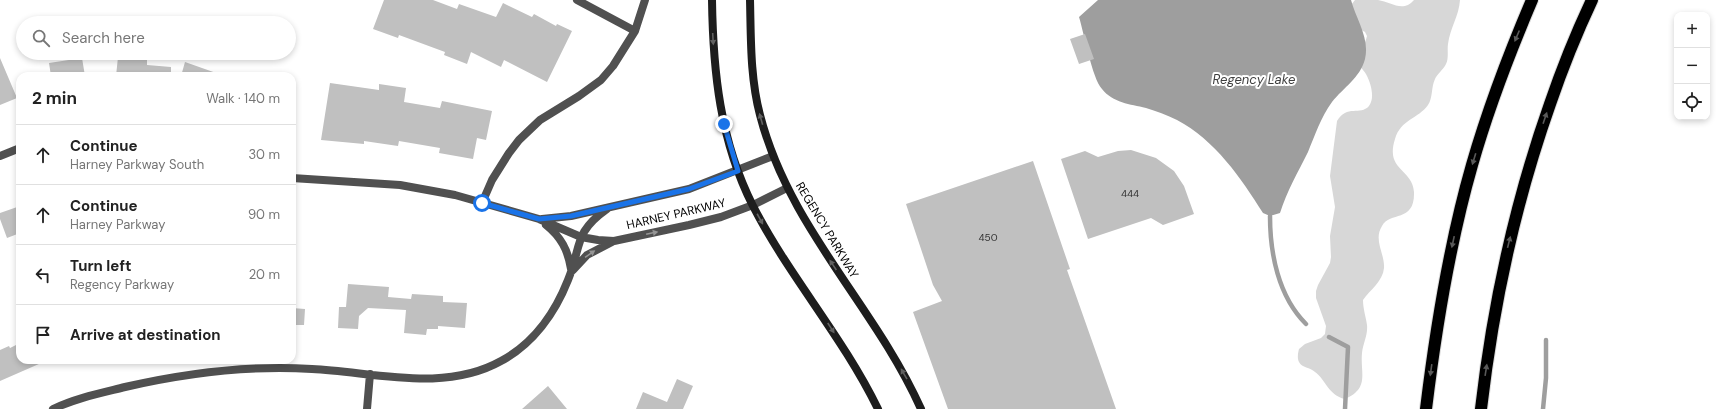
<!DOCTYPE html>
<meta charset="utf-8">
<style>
:root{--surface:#fff;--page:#f6f6f6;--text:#222;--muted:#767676;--line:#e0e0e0}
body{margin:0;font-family:"DM Sans",sans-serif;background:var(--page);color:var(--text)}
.controls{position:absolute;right:12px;top:12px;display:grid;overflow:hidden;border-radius:8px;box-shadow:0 2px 6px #0003}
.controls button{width:36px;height:36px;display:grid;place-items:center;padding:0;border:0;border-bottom:1px solid var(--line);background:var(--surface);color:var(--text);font:20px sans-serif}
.stop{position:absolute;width:12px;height:12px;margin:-9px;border:3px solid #1a73e8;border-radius:50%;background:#fff}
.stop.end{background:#1a73e8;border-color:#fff;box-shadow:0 1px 4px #0008}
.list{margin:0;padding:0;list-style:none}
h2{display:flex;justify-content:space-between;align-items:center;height:52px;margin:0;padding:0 16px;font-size:17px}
h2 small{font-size:13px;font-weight:400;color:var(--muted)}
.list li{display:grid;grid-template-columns:26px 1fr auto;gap:12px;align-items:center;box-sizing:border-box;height:60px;padding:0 16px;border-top:1px solid var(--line)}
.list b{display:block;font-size:15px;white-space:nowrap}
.list p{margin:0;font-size:13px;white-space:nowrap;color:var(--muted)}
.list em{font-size:13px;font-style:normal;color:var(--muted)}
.icon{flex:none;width:22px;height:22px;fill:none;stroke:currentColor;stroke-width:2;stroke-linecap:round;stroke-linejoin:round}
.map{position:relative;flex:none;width:1722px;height:409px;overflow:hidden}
.search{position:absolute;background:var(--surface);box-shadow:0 2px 6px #0003;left:16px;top:16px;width:280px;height:44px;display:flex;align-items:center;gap:10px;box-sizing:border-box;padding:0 14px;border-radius:22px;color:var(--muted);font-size:15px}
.panel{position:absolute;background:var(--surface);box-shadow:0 2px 6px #0003;left:16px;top:72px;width:280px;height:292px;border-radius:12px}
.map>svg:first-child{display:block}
.green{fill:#d7d7d7}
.water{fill:#9e9e9e}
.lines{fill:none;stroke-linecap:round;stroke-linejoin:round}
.stream{stroke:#9e9e9e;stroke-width:4.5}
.building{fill:#c0c0c0}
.highway-casing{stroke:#dbdbdb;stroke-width:14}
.street{stroke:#505050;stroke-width:8}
.secondary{stroke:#1d1d1d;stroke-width:8}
.highway{stroke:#000;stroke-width:12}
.oneway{fill:#595959}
.oneway2{fill:#616161}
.oneway3{fill:#969696}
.route{stroke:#1a73e8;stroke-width:5}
.labels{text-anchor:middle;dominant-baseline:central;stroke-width:4;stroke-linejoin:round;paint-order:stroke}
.number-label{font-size:10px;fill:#303030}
.street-label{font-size:12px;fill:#000;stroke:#fff}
.water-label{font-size:13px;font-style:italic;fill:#3f3f3f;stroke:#fff}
</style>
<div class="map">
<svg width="1722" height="409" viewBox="0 0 1722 409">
<rect width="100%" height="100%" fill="#fff"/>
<path class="green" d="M1355 0C1362 0 1370 0 1378 0 1391 2 1403 13 1414 0H1460C1459 16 1450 28 1448 44 1447 50 1449 58 1446 64 1443 70 1437 74 1435 79 1431 87 1433 98 1428 105 1418 119 1401 119 1395 139 1385 171 1412 168 1414 192 1415 223 1390 211 1382 226 1373 240 1385 254 1384 268 1383 281 1370 290 1363 300 1363 309 1366 317 1367 325 1368 335 1363 343 1362 353 1360 373 1370 388 1345 399 1328 395 1326 380 1315 372 1310 367 1302 368 1299 362 1297 358 1298 353 1299 349L1305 344 1321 338 1325 334 1326 326 1316 298V291L1318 285 1330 263 1331 257 1330 236 1335 207 1330 176 1337 121C1347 104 1360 116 1369 106 1375 98 1371 84 1367 76 1365 71 1360 68 1359 63 1359 53 1365 45 1367 36L1365 32 1358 28 1351 5Z"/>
<path class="water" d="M1098 0H1351C1356 19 1370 38 1365 59 1360 78 1344 87 1332 102 1321 117 1315 135 1308 152 1298 172 1287 191 1280 213L1270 216 1263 213C1241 178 1215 140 1177 120 1167 115 1156 111 1146 108 1130 104 1113 103 1102 89 1092 78 1084 33 1079 17Z"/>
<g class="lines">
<path class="stream" d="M1270 216C1270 253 1278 296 1306 324
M1329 337 1348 347 1345 409
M1543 409 1546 378V340"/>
</g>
<path class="building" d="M384 0H433L457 9 459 4 496 17 503 3 532 17 534 14 556 26 557 24 572 31 547 82 504 60 501 67 471 52 467 64 444 55 445 52 399 35 398 38 373 29Z
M1085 34 1094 59 1079 64 1070 39Z
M118 57 147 59V65L171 67V76H116Z
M0 58 17 98 0 105Z
M82 58 85 76H51L49 63Z
M185 62 219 74 218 76H181Z
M330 83 379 90V84L406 88 404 102 440 108 442 101 492 111 486 140 477 138 473 159 439 153 440 148 399 141 398 146 364 141V144L321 140Z
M1131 150 1156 158 1174 171 1184 186 1194 214 1163 225 1151 218 1088 239 1061 159 1085 151 1098 157 1118 151Z
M1033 161 1070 269 1067 270 1116 409H948L913 312 942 301 933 285 906 204Z
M20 206V233L7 238 0 219V213Z
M348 284 389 287 388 297 411 299 412 294 443 296V302L467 303 465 328 438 326V329H427L426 335 404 333 406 310 368 308 359 316 358 329 338 328 339 307H346Z
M292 308 305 309 304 325H292Z
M20 343V360H48L0 381V350L9 346 10 348Z
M677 379 693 386 683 409H636L643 392 667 402Z
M548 386 567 409H522Z"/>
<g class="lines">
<defs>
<path id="highway" d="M1426 409C1436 327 1449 245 1472 165 1488 109 1509 54 1532 0
M1481 409C1493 305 1515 203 1550 104 1562 69 1576 34 1592 0"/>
</defs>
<use href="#highway" class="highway-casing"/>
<path class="street" d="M577 0 635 31
M0 156 20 148
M292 178 400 185 455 195 539 219 581 237 598 240 614 241 689 225 721 217 753 205 787 188
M482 203 492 180 509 153 519 140 540 120 579 96 601 80 613 66 635 31 645 0
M542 219 571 216 689 189 773 156
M546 225C561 237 568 250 571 269
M573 270 587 255 612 242
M53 409C76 398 101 393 125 387 186 373 249 365 312 369 374 372 444 393 501 361 533 344 555 313 568 280 582 246 573 233 607 209
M367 409 370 374"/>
<path class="secondary" d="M712 0C713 71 720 141 753 206 789 276 843 337 878 409
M750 0C751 38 750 77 760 115 789 228 875 306 921 409"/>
<use href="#highway" class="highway"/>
</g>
<defs><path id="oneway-solid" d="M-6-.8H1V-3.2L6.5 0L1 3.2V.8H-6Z"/></defs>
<g class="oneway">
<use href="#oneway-solid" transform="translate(1517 36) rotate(113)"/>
<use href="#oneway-solid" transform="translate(1545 118) rotate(-71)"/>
<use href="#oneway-solid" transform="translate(1474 159) rotate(107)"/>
<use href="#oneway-solid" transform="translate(1453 242) rotate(102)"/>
<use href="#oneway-solid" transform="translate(1509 242) rotate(-76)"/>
<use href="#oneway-solid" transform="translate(1431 370) rotate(98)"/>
<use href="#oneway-solid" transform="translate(1486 370) rotate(-81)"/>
</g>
<g class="oneway2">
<use href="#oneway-solid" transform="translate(713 39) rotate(87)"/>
<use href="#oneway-solid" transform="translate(761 119) rotate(-106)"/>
<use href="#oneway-solid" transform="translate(760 219) rotate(61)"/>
<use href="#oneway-solid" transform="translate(833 265) rotate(-124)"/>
<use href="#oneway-solid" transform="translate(831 328) rotate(57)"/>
<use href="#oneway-solid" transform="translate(904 374) rotate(-120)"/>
</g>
<g class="oneway3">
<use href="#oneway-solid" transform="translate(652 233) rotate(-12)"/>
<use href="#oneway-solid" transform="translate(590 254) rotate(-35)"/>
</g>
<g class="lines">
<path class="route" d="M482 203 539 219 571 216 689 189 738 171 724 124"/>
</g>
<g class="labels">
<g class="number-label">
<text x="1130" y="193">444</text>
<text x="988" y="237">450</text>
</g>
<g class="street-label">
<text transform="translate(676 214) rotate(-13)">HARNEY PARKWAY</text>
<text transform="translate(827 230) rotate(59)">REGENCY PARKWAY</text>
</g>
<g class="water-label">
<text x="1254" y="79">Regency Lake</text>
</g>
</g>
</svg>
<div class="controls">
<button>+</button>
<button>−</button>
<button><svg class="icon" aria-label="locate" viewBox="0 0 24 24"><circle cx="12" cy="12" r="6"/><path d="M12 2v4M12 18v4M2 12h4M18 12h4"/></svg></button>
</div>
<div class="stop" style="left:482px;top:203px"></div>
<div class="stop end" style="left:724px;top:124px"></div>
<div class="search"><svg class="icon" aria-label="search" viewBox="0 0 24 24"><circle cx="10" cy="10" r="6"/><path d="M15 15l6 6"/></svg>Search here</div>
<section class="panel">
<h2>2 min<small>Walk · 140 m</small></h2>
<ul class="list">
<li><svg class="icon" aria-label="ahead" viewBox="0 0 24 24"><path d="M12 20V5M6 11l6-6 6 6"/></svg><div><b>Continue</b><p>Harney Parkway South</p></div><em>30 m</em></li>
<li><svg class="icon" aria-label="ahead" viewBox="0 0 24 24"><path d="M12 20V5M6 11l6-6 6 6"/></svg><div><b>Continue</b><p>Harney Parkway</p></div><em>90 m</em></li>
<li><svg class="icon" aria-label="left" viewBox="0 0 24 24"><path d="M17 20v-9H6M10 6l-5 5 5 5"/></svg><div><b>Turn left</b><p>Regency Parkway</p></div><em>20 m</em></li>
<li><svg class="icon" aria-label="arrive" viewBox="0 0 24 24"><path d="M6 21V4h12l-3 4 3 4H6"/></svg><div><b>Arrive at destination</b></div></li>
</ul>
</section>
</div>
